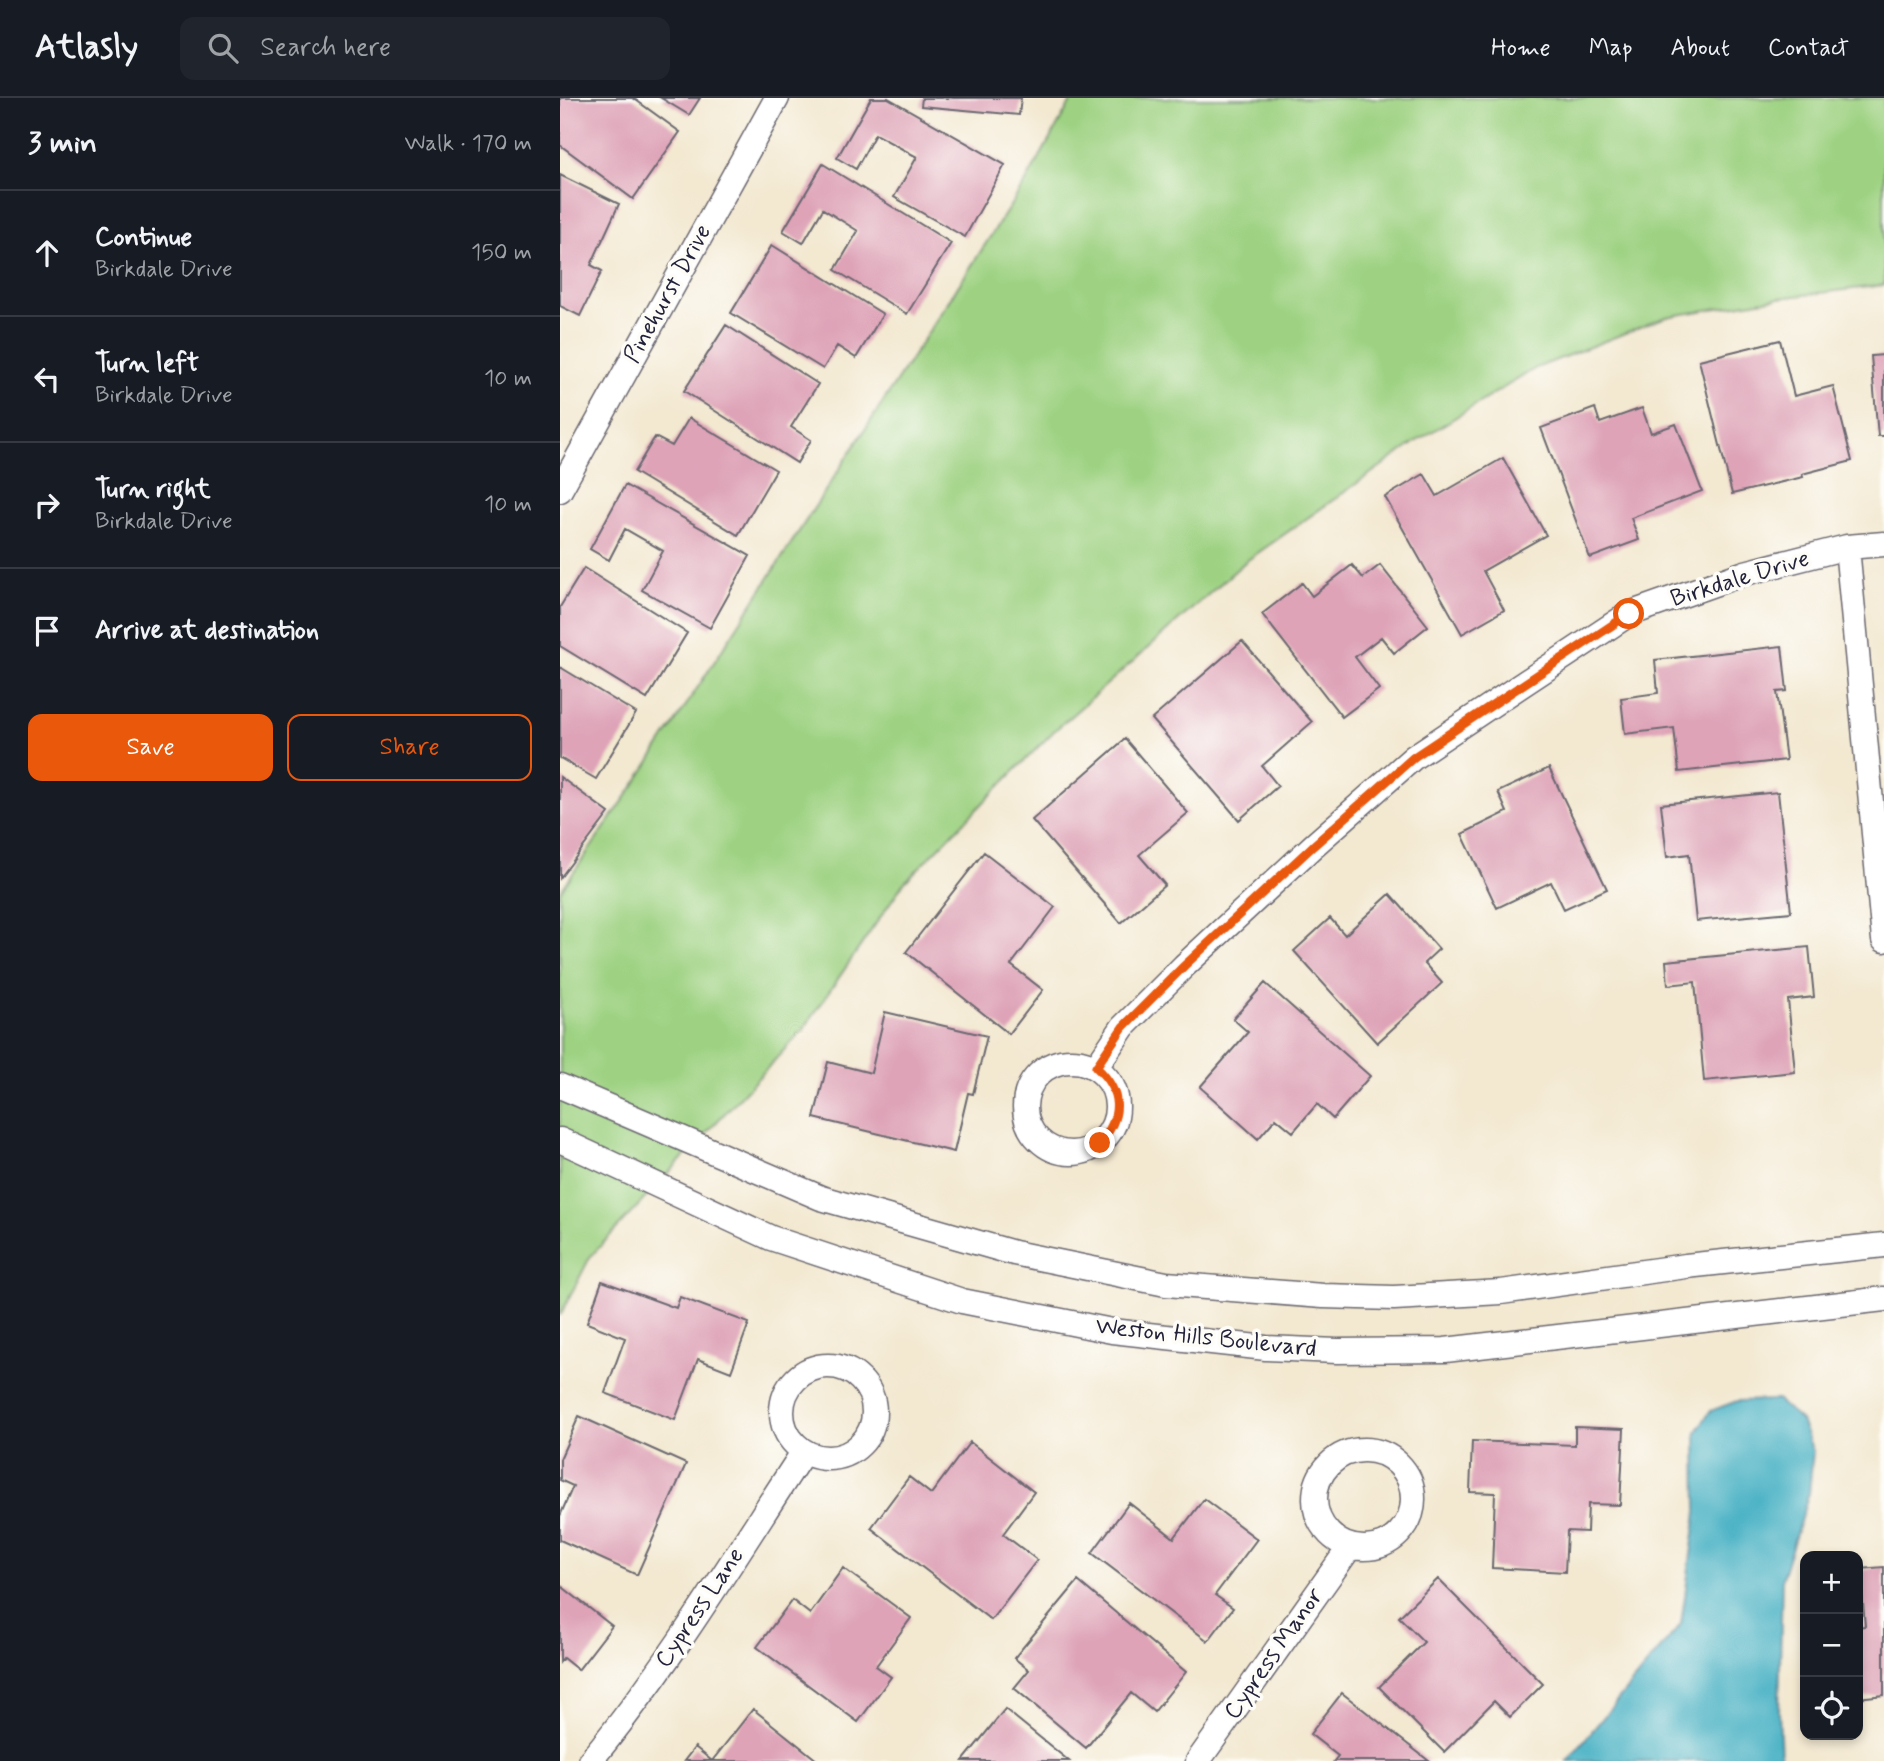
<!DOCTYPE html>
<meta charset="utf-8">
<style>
:root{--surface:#171b24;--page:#20242c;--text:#f1f3f6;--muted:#9ea1a6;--line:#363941;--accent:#ea580c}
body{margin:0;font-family:Mynerve,sans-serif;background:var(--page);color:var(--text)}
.controls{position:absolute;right:21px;bottom:21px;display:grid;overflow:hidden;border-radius:14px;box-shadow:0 4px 10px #0003}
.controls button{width:63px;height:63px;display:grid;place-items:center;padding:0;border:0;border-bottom:2px solid var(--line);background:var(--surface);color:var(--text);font:35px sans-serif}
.stop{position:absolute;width:21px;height:21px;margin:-16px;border:5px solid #ea580c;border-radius:50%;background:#fff}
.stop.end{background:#ea580c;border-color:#fff;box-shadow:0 2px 7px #0008}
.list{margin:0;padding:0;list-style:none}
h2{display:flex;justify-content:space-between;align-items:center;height:91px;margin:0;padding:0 28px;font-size:30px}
h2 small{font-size:23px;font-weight:400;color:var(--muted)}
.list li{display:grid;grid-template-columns:46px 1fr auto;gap:21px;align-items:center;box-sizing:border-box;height:126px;padding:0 28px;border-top:2px solid var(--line)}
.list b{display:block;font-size:26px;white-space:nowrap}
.list p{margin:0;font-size:23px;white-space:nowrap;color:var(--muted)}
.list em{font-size:23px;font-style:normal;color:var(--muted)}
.actions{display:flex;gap:14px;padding:21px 28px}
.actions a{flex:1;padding:16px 0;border:2px solid var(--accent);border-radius:14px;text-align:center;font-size:24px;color:var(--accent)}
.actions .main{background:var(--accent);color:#fff}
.icon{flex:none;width:38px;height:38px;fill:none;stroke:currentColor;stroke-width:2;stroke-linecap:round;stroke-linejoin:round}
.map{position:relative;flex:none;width:1324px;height:1663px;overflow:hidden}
header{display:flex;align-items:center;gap:42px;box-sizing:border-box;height:98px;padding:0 35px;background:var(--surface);border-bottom:2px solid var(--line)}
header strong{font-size:33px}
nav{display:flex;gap:38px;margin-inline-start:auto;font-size:24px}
.search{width:490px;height:63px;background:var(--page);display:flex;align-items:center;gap:18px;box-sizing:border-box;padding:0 24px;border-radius:14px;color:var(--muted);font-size:26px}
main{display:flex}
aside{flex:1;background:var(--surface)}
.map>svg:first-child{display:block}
.green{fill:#9ed282;stroke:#607a5e;stroke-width:2}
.water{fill:#46b1c4;stroke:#346a80;stroke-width:2}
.building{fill:#dea3b7}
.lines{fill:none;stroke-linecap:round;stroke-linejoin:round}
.minor-casing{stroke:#6b676f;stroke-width:27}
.minor{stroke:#fff;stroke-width:24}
.route{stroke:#ea580c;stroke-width:9}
.labels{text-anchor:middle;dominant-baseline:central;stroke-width:7;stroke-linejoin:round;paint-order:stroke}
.street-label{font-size:24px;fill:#22223b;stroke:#fdfcf7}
</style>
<header>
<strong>Atlasly</strong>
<div class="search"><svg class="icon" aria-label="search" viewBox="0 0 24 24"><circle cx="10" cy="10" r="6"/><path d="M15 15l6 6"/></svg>Search here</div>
<nav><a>Home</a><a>Map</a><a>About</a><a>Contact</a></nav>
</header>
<main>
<aside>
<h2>3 min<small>Walk · 170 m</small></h2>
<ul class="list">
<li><svg class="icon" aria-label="ahead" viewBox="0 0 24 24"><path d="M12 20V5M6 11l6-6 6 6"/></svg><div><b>Continue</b><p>Birkdale Drive</p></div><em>150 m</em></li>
<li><svg class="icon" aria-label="left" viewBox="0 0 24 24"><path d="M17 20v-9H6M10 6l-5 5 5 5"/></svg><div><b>Turn left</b><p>Birkdale Drive</p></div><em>10 m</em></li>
<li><svg class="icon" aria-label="right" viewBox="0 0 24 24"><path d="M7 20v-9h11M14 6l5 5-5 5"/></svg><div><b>Turn right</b><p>Birkdale Drive</p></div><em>10 m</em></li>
<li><svg class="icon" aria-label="arrive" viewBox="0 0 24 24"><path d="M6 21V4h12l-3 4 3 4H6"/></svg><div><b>Arrive at destination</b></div></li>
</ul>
<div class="actions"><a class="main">Save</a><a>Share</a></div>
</aside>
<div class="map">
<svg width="1324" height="1663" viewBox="0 0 1324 1663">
<rect width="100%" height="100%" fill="#fdfcf7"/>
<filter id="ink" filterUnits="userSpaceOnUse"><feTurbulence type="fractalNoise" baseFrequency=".0143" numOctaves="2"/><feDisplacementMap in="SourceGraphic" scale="14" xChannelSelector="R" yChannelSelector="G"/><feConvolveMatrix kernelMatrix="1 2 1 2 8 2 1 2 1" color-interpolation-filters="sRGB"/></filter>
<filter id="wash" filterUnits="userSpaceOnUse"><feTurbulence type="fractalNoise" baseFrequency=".00686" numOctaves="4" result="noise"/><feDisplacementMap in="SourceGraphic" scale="28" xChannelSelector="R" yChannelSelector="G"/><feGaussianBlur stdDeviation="1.57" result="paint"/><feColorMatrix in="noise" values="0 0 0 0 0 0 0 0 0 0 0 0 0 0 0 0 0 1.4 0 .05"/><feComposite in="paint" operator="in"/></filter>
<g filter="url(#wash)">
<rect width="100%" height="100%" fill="#f3e8d0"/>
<path class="green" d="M513 0H1324V187L1211 201 1106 219 976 270 857 343 685 464 494 633 343 786 243 932 30 1159 0 1218V794L77 683 467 82Z"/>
<path class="water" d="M1217 1302 1241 1323 1253 1353 1249 1395 1222 1480 1219 1613 1221 1663H1007L1121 1526 1137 1414 1136 1335 1150 1313 1177 1303Z"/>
<g id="blocks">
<path class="building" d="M0 0H73L120 34 73 101 0 47Z
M101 0H140L129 17Z
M311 0H328L445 67 405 139 334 99 357 59 315 36 296 71 277 60Z
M362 0H461L459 17 361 8Z
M263 66 391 145 347 216 275 172 298 133 263 111 243 145 223 133Z
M0 77 59 106 31 167 42 173 20 218 0 208Z
M212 147 323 216 296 260 277 248 263 271 171 215Z
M166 227 258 286 231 329 251 342 237 365 124 293Z
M1220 242 1234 298 1273 288 1292 363 1242 376 1243 379 1172 396 1139 262Z
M1324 257V338H1318L1311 258Z
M1035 310 1040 325 1082 310 1091 335 1116 326 1142 393 1071 420 1079 442 1030 460 981 330Z
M129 320 216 372 178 437 74 374 95 339 112 348Z
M943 360 986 437 923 473 944 512 902 536 825 399 864 376 877 398Z
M65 387 190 458 150 530 82 492 103 453 65 431 49 462 30 451Z
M792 467 803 480 820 467 868 528 834 555 821 539 795 559 819 591 782 619 702 516 742 485 752 498Z
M24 470 127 535 87 601 0 548V509Z
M682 543 752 624 702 668 718 688 679 722 592 621Z
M1222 548 1227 593 1217 594 1226 662 1119 674 1114 630 1065 636 1061 600 1098 595 1095 562Z
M0 569 76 615 36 681 0 660Z
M565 641 628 715 579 757 605 787 561 825 472 722Z
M989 670 1047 791 1004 811 991 784 937 810 902 736 947 714 938 694Z
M0 679 49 715 0 780Z
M1218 694 1231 814 1136 823 1129 756 1107 759 1101 706Z
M424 754 495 809 451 867 483 892 449 936 346 854Z
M830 796 879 851 864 865 882 885 817 945 734 853 770 820 785 837Z
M1249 849 1254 899 1228 902 1235 974 1144 983 1135 884 1108 887 1106 863Z
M705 885 810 978 773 1021 757 1006 733 1034 716 1020 698 1041 640 989 688 934 673 921Z
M325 914 427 938 413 996 408 995 394 1054 254 1020 268 964 311 975Z
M42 1183 116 1210 120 1199 189 1225 171 1274 138 1261 115 1322 45 1295 65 1240 27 1225Z
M19 1318 126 1366 77 1477 0 1442V1418L13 1388 0 1382V1361Z
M1015 1329 1064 1331 1060 1407 1028 1406 1027 1434 1007 1433 1005 1474 932 1470 935 1395 910 1394 912 1343 1015 1347Z
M410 1344 474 1394 443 1436 477 1462 431 1522 311 1430 349 1379 371 1396Z
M644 1401 697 1441 655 1497 673 1510 648 1543 532 1455 569 1405 614 1440Z
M1324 1469V1597L1298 1600V1529L1305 1528 1300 1471Z
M283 1470 351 1520 316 1568 331 1579 298 1624 197 1549 232 1502 250 1516Z
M878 1481 983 1586 950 1619 934 1603 884 1654 819 1589 864 1544 839 1519Z
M518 1483 626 1574 594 1614 571 1595 526 1650 454 1590 469 1572 454 1560Z
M0 1487 52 1528 18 1572 3 1560 0 1564Z
M782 1595 869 1663H774L778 1658 750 1636Z
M193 1611 258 1663H152Z
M445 1611 509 1663H403Z
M135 1649 152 1663H124Z"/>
</g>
</g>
<g filter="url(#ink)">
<use href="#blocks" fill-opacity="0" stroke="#6b676f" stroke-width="2"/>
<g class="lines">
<defs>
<path id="minor" d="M0 392 217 0
M1287 449 1324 842
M465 1009a46 46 0 1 1 92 0a46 46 0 1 1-92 0Z
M536 969 563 929 624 868 753 748 854 659 960 588 1069 516 1185 475 1287 449 1324 446
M0 988 261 1100 454 1155 606 1186 763 1198 834 1200 941 1194 1126 1168 1324 1147
M0 1042 211 1140 402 1203 552 1233 706 1250 777 1253 885 1252 1324 1201
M222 1314a46 46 0 1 1 92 0a46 46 0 1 1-92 0Z
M755 1401a49 49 0 1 1 98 0a49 49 0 1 1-98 0Z
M30 1663C110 1566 175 1458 244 1353
M638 1663 790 1449"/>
</defs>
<use href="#minor" class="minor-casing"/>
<use href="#minor" class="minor"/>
</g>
</g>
<g class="lines" filter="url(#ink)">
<path class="route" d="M540 1045C563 1018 562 993 536 969L563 929 624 868 753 748 854 659 1069 516"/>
</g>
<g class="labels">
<g class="street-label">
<text transform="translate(108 196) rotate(-61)">Pinehurst Drive</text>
<text transform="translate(1180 481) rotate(-17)">Birkdale Drive</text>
<text transform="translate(646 1240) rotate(6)">Weston Hills Boulevard</text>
<text transform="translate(140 1510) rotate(-56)">Cypress Lane</text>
<text transform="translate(714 1556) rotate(-55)">Cypress Manor</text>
</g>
</g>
</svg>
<div class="controls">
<button>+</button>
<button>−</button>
<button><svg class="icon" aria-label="locate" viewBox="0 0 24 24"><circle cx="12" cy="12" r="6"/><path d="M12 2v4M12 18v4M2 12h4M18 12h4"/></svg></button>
</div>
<div class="stop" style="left:1069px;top:516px"></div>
<div class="stop end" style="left:540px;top:1045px"></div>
</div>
</main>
